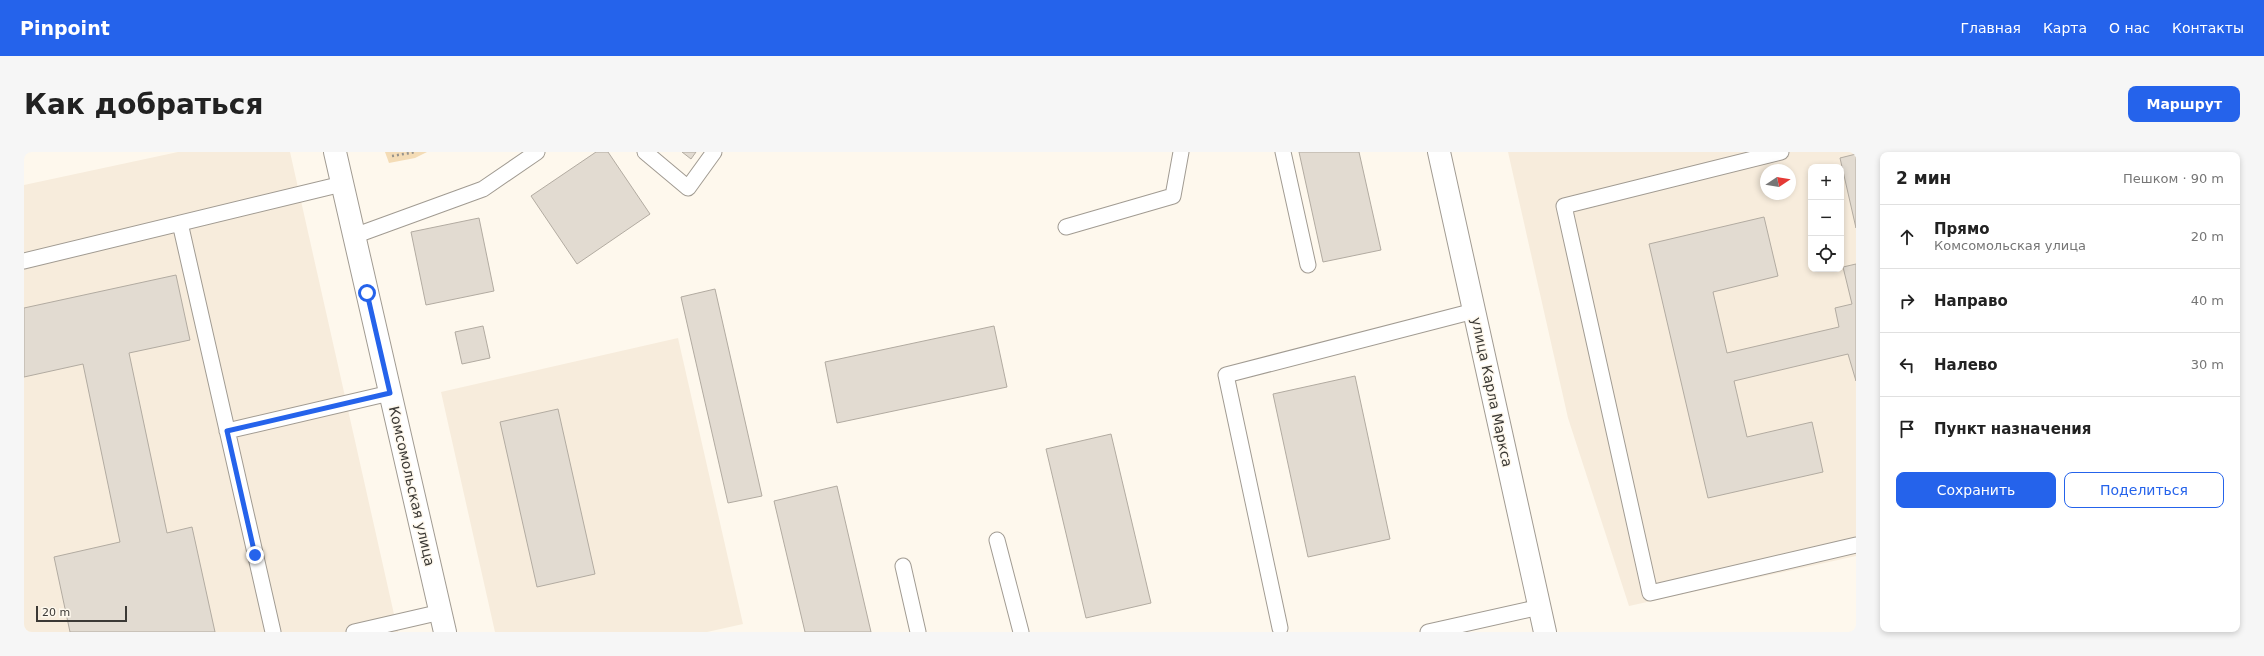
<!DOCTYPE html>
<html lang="ru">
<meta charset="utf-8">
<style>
:root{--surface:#fff;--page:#f6f6f6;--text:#222;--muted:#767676;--line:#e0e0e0;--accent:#2563eb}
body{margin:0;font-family:"DejaVu Sans",sans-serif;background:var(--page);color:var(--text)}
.controls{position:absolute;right:12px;top:12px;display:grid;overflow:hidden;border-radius:8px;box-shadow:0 2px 6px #0003}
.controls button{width:36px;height:36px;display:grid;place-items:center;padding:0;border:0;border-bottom:1px solid var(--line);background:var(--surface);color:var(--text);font:20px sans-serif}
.compass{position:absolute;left:1736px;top:12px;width:36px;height:36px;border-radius:50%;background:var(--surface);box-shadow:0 2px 6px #0003;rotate:78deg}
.scale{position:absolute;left:12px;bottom:10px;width:91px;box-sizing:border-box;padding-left:4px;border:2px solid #3b3935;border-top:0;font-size:11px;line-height:14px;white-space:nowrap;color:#3b3935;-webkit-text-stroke:3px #fef8ed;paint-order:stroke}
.stop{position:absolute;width:12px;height:12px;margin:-9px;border:3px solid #2563eb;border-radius:50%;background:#fff}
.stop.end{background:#2563eb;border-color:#fff;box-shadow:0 1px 4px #0008}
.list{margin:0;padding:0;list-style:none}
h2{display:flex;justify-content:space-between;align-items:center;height:52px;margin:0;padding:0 16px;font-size:17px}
h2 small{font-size:13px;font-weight:400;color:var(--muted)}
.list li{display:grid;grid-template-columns:26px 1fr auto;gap:12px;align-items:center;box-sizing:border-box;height:64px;padding:0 16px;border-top:1px solid var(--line)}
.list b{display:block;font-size:15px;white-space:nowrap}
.list p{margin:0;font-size:13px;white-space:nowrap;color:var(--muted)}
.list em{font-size:13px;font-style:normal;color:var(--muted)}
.actions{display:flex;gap:8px;padding:12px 16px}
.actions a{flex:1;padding:9px 0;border:1px solid var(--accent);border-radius:8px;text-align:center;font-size:14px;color:var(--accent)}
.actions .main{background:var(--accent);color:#fff}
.icon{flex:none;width:22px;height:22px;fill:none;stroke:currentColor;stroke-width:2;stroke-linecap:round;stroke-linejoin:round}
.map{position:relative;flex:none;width:1832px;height:480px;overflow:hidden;border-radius:8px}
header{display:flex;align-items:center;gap:24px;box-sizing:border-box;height:56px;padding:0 20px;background:var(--accent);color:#fff}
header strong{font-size:19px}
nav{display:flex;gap:22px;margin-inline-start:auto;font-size:14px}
.intro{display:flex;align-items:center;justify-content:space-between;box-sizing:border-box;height:96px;padding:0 24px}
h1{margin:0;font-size:28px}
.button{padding:10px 18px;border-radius:8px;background:var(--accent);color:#fff;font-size:14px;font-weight:700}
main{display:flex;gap:24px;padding:0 24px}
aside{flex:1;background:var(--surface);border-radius:8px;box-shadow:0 2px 6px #0003}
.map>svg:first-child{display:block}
.built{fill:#f7ecdc;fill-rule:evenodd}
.green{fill:#f4dcb6}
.building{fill:#e2dbd1;stroke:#b2aba1}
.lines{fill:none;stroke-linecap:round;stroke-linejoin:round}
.lane-casing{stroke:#a19b92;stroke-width:17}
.street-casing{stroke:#a19b92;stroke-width:24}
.secondary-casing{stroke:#a19b92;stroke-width:24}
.path{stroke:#97938c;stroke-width:2.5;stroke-dasharray:2 3;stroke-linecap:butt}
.lane{stroke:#fff;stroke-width:15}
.street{stroke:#fff;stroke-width:22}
.secondary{stroke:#fff;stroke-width:22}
.route{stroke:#2563eb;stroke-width:5}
.labels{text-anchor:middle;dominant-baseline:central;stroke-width:3;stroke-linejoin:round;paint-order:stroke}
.street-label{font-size:14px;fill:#3b3935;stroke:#fef8ed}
</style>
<header>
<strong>Pinpoint</strong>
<nav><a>Главная</a><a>Карта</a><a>О нас</a><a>Контакты</a></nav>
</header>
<div class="intro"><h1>Как добраться</h1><a class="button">Маршрут</a></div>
<main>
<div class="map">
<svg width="1832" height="480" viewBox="0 0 1832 480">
<rect width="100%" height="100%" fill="#fef8ed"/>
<path class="built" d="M154 0H266L374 480H0V33Z
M1484 0H1832V404L1605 454 1544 266ZM1787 15H1817V117H1787ZM1742 18H1766V42H1742Z
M654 186 719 472 683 480H471L417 240Z"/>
<path class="green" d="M361 0H403L391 6 365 11Z"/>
<path class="building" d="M572 0H584L626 62 553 112 507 44Z
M658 0H672L667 7Z
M1275 0H1335L1357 98 1299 110Z
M1832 2V76L1816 6Z
M1740 65 1754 124 1689 140 1703 201 1815 175 1811 156 1828 152 1819 115 1832 112V229L1824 202 1710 229 1723 285 1788 270 1799 320 1684 346 1625 92Z
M455 66 470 139 402 153 387 80Z
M152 123 166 188 105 201 143 381 168 375 191 480H46L30 405 96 390 59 212 0 225V156Z
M691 137 738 344 704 351 657 145Z
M459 174 466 206 438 212 431 180Z
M970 174 983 235 813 271 801 210Z
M1331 224 1366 387 1284 405 1249 242Z
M534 257 571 422 513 435 476 270Z
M1087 282 1127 451 1062 466 1022 297Z
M813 334 847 480H781L750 349Z"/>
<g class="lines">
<defs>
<path id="lane" d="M621 0 664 36 690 0
M1259 0 1284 113
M1757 0 1540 54 1626 441 1832 393
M156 71 249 480
M1042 75 1149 44 1157 0
M330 84 459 37 513 0
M0 109 318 32
M203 279 366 241
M973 388 997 480
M879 414 894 480
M1256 476 1202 223 1450 159
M330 480 417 460
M1404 480 1516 455"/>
<path id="street" d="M311 0 421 480"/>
<path id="secondary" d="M1415 0 1521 480"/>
</defs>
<use href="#lane" class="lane-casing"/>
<use href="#street" class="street-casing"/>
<use href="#secondary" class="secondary-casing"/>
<path class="path" d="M368 4 392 0"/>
<use href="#lane" class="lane"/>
<use href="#street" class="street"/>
<use href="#secondary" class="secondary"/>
</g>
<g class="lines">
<path class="route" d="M231 403 203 279 366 241 343 141"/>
</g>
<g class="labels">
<g class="street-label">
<text transform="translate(1468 240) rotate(78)">улица Карла Маркса</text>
<text transform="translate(388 334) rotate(77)">Комсомольская улица</text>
</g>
</g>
</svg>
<div class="controls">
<button>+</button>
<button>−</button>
<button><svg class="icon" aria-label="locate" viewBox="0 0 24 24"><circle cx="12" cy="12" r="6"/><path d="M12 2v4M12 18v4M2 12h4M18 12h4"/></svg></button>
</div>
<svg class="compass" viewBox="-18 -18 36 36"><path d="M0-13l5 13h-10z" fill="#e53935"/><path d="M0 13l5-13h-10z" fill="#767676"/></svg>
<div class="scale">20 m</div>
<div class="stop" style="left:343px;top:141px"></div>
<div class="stop end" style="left:231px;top:403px"></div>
</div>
<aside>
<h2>2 мин<small>Пешком · 90 m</small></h2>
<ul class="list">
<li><svg class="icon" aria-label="ahead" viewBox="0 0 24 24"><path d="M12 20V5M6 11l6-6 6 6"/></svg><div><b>Прямо</b><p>Комсомольская улица</p></div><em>20 m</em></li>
<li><svg class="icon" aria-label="right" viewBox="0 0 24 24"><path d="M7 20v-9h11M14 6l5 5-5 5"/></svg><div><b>Направо</b></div><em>40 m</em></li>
<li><svg class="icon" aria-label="left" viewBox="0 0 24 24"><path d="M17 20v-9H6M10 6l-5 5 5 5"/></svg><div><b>Налево</b></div><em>30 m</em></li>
<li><svg class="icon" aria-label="arrive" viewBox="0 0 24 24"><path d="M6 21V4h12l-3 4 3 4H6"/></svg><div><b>Пункт назначения</b></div></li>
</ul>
<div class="actions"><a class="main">Сохранить</a><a>Поделиться</a></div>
</aside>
</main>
